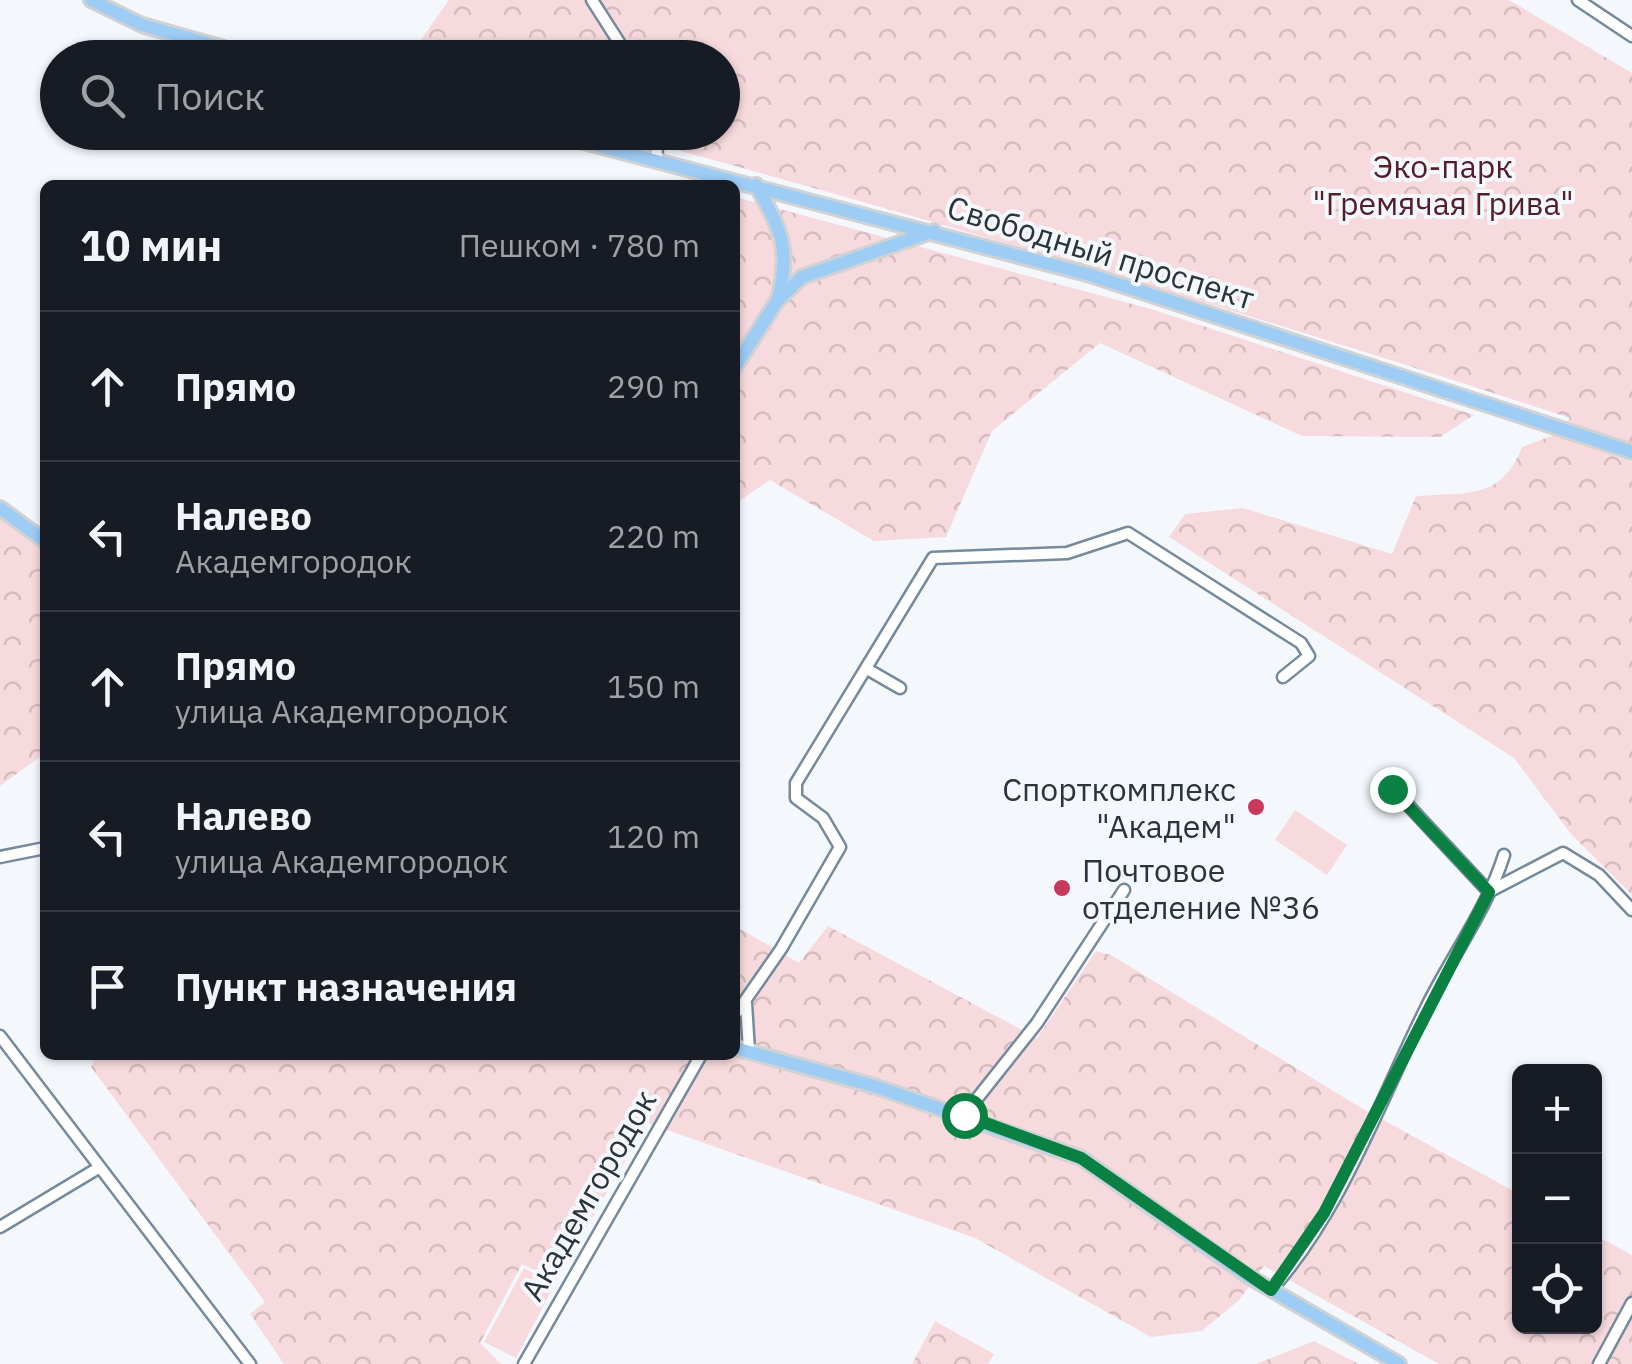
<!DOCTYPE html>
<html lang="ru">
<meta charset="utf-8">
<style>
:root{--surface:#171b24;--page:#242831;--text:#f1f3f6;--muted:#9ea1a6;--line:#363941}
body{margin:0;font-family:"IBM Plex Sans",sans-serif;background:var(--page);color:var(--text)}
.controls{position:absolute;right:30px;bottom:30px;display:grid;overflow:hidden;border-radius:15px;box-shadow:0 2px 8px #0004}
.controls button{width:90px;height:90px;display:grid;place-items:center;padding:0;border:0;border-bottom:2px solid var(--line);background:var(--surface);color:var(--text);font:50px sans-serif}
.stop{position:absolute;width:30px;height:30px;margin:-22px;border:8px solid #0b8043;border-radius:50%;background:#fff}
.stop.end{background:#0b8043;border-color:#fff;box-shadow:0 2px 10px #0008}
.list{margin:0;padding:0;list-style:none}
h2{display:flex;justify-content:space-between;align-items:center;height:130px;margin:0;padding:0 40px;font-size:42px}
h2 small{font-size:32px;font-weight:400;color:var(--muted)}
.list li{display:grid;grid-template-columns:65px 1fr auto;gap:30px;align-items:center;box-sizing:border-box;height:150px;padding:0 40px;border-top:2px solid var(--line)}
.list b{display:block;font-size:38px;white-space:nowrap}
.list p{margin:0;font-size:32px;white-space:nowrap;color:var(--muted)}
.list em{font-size:32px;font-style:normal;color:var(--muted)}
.icon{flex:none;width:55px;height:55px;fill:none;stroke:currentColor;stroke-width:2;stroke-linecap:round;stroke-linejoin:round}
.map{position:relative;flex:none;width:1632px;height:1364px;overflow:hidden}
.search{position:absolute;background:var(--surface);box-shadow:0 2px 8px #0004;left:40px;top:40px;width:700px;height:110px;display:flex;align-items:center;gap:25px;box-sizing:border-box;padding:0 35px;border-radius:55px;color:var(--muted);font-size:38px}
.panel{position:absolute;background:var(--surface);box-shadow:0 2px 8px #0004;left:40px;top:180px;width:700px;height:880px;border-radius:15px}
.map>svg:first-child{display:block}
.grass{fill:#f7dadd}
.forest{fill:url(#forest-crowns)}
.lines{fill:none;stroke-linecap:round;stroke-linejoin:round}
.minor-casing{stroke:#768a9d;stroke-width:15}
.major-casing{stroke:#d0d2d4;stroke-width:18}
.minor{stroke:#fff;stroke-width:10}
.major{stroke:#9dccf5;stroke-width:12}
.route{stroke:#0b8043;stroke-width:12}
.poi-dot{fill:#c9395d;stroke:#f4f8fd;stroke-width:4}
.labels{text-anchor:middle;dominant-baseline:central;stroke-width:8;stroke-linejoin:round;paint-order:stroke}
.park-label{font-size:32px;fill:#541d29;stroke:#f4f8fd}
.street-label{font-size:32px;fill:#2b333b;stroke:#f4f8fd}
.poi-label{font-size:32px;fill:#2b333b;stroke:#f4f8fd;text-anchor:end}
</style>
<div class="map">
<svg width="1632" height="1364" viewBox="0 0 1632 1364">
<defs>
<pattern id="forest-crowns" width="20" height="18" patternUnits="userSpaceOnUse" patternTransform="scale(2.5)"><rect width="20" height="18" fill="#f7dadd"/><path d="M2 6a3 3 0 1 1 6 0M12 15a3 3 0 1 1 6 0" fill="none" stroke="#d4bcbf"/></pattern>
</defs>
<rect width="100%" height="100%" fill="#f4f8fd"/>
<path class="grass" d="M1295 810 1347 845 1327 875 1275 840Z
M524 1268 555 1284 516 1358 484 1342Z"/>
<path class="forest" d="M449 0H1509L1632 73V443L1567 422 1570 418C1256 315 935 220 615 133L722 132V58H408Z
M735 197 1151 309 1474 415 1440 437 1302 436 1100 343 992 431 946 537 874 541 770 480 735 504Z
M1554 435 1632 462V895L1571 834 1514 758 1169 537 1185 514 1243 508 1392 554 1416 496C1466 492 1501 501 1522 447Z
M0 514 45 547V753L0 786Z
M735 926 799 963 828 926 1037 1038 1096 951 1111 955 1363 1109 1519 1194 1520 1326H1594L1595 1235 1632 1255V1364H1439L1264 1266 1239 1300 1202 1331 1151 1337 975 1238 647 1123 556 1281 522 1264 480 1343 501 1364H284L250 1314 265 1302 91 1067 96 1055H735Z
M935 1321 994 1354 988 1364H912Z
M1314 1341 1359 1364H1256Z"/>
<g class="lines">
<defs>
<path id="minor" d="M592 0 629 58
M1578 0 1632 36
M656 132 657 159
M867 669 900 688
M1393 789 1489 892
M0 857 45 848
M1490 891 1563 853 1599 875 1632 910
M746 1003 749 1051
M735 1015 781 949 840 847 823 818 796 798V783L933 558 1067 553 1128 533 1301 643 1309 656 1283 677
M0 1036 250 1364
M964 1115 1037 1023 1124 890
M0 1227 100 1167
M1271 1290C1341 1212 1379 1103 1425 1010 1450 958 1487 910 1504 855
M524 1364 701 1055
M1599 1364 1632 1303"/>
<path id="major" d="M91 0 142 25 259 58
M546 132 1087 274 1632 452
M756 185C781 230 791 248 778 300
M735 367 777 301 802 277 934 231
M0 508 45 541
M735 1048 874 1086 1081 1158 1248 1276 1399 1364"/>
</defs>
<use href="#minor" class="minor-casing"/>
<use href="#major" class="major-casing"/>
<use href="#minor" class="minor"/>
<use href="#major" class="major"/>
</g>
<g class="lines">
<path class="route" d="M964 1115 1081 1158 1271 1290 1324 1213 1489 892 1392 789"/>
</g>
<g class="poi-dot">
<circle cx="1256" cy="807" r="10"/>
<circle cx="1062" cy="888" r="10"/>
</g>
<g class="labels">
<g class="park-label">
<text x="1443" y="166">Эко-парк<tspan x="1443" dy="37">"Гремячая Грива"</tspan></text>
</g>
<g class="street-label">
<text transform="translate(1101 252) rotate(17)">Свободный проспект</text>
<text transform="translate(588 1195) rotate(-60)">Академгородок</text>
</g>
<g class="poi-label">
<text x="1236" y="789">Спорткомплекс<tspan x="1236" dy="37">"Академ"</tspan></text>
<text x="1082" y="870" text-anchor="start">Почтовое<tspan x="1082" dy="37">отделение №36</tspan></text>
</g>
</g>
</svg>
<div class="controls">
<button>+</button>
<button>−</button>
<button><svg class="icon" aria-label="locate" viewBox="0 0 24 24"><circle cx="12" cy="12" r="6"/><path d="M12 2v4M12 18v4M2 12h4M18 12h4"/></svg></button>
</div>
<div class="stop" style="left:964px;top:1115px"></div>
<div class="stop end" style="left:1392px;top:789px"></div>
<div class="search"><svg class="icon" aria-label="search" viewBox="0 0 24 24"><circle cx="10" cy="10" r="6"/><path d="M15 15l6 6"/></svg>Поиск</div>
<section class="panel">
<h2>10 мин<small>Пешком · 780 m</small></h2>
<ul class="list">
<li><svg class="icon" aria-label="ahead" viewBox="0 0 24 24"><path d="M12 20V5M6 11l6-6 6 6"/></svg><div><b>Прямо</b></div><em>290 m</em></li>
<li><svg class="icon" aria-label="left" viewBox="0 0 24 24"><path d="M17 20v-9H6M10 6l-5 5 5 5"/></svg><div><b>Налево</b><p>Академгородок</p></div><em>220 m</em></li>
<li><svg class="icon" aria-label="ahead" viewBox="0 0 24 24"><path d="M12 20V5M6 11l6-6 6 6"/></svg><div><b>Прямо</b><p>улица Академгородок</p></div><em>150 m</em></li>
<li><svg class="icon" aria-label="left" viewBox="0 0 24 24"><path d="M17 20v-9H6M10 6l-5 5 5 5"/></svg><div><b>Налево</b><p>улица Академгородок</p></div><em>120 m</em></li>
<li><svg class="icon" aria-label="arrive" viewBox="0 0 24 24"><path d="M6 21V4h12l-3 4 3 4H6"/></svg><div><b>Пункт назначения</b></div></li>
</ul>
</section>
</div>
